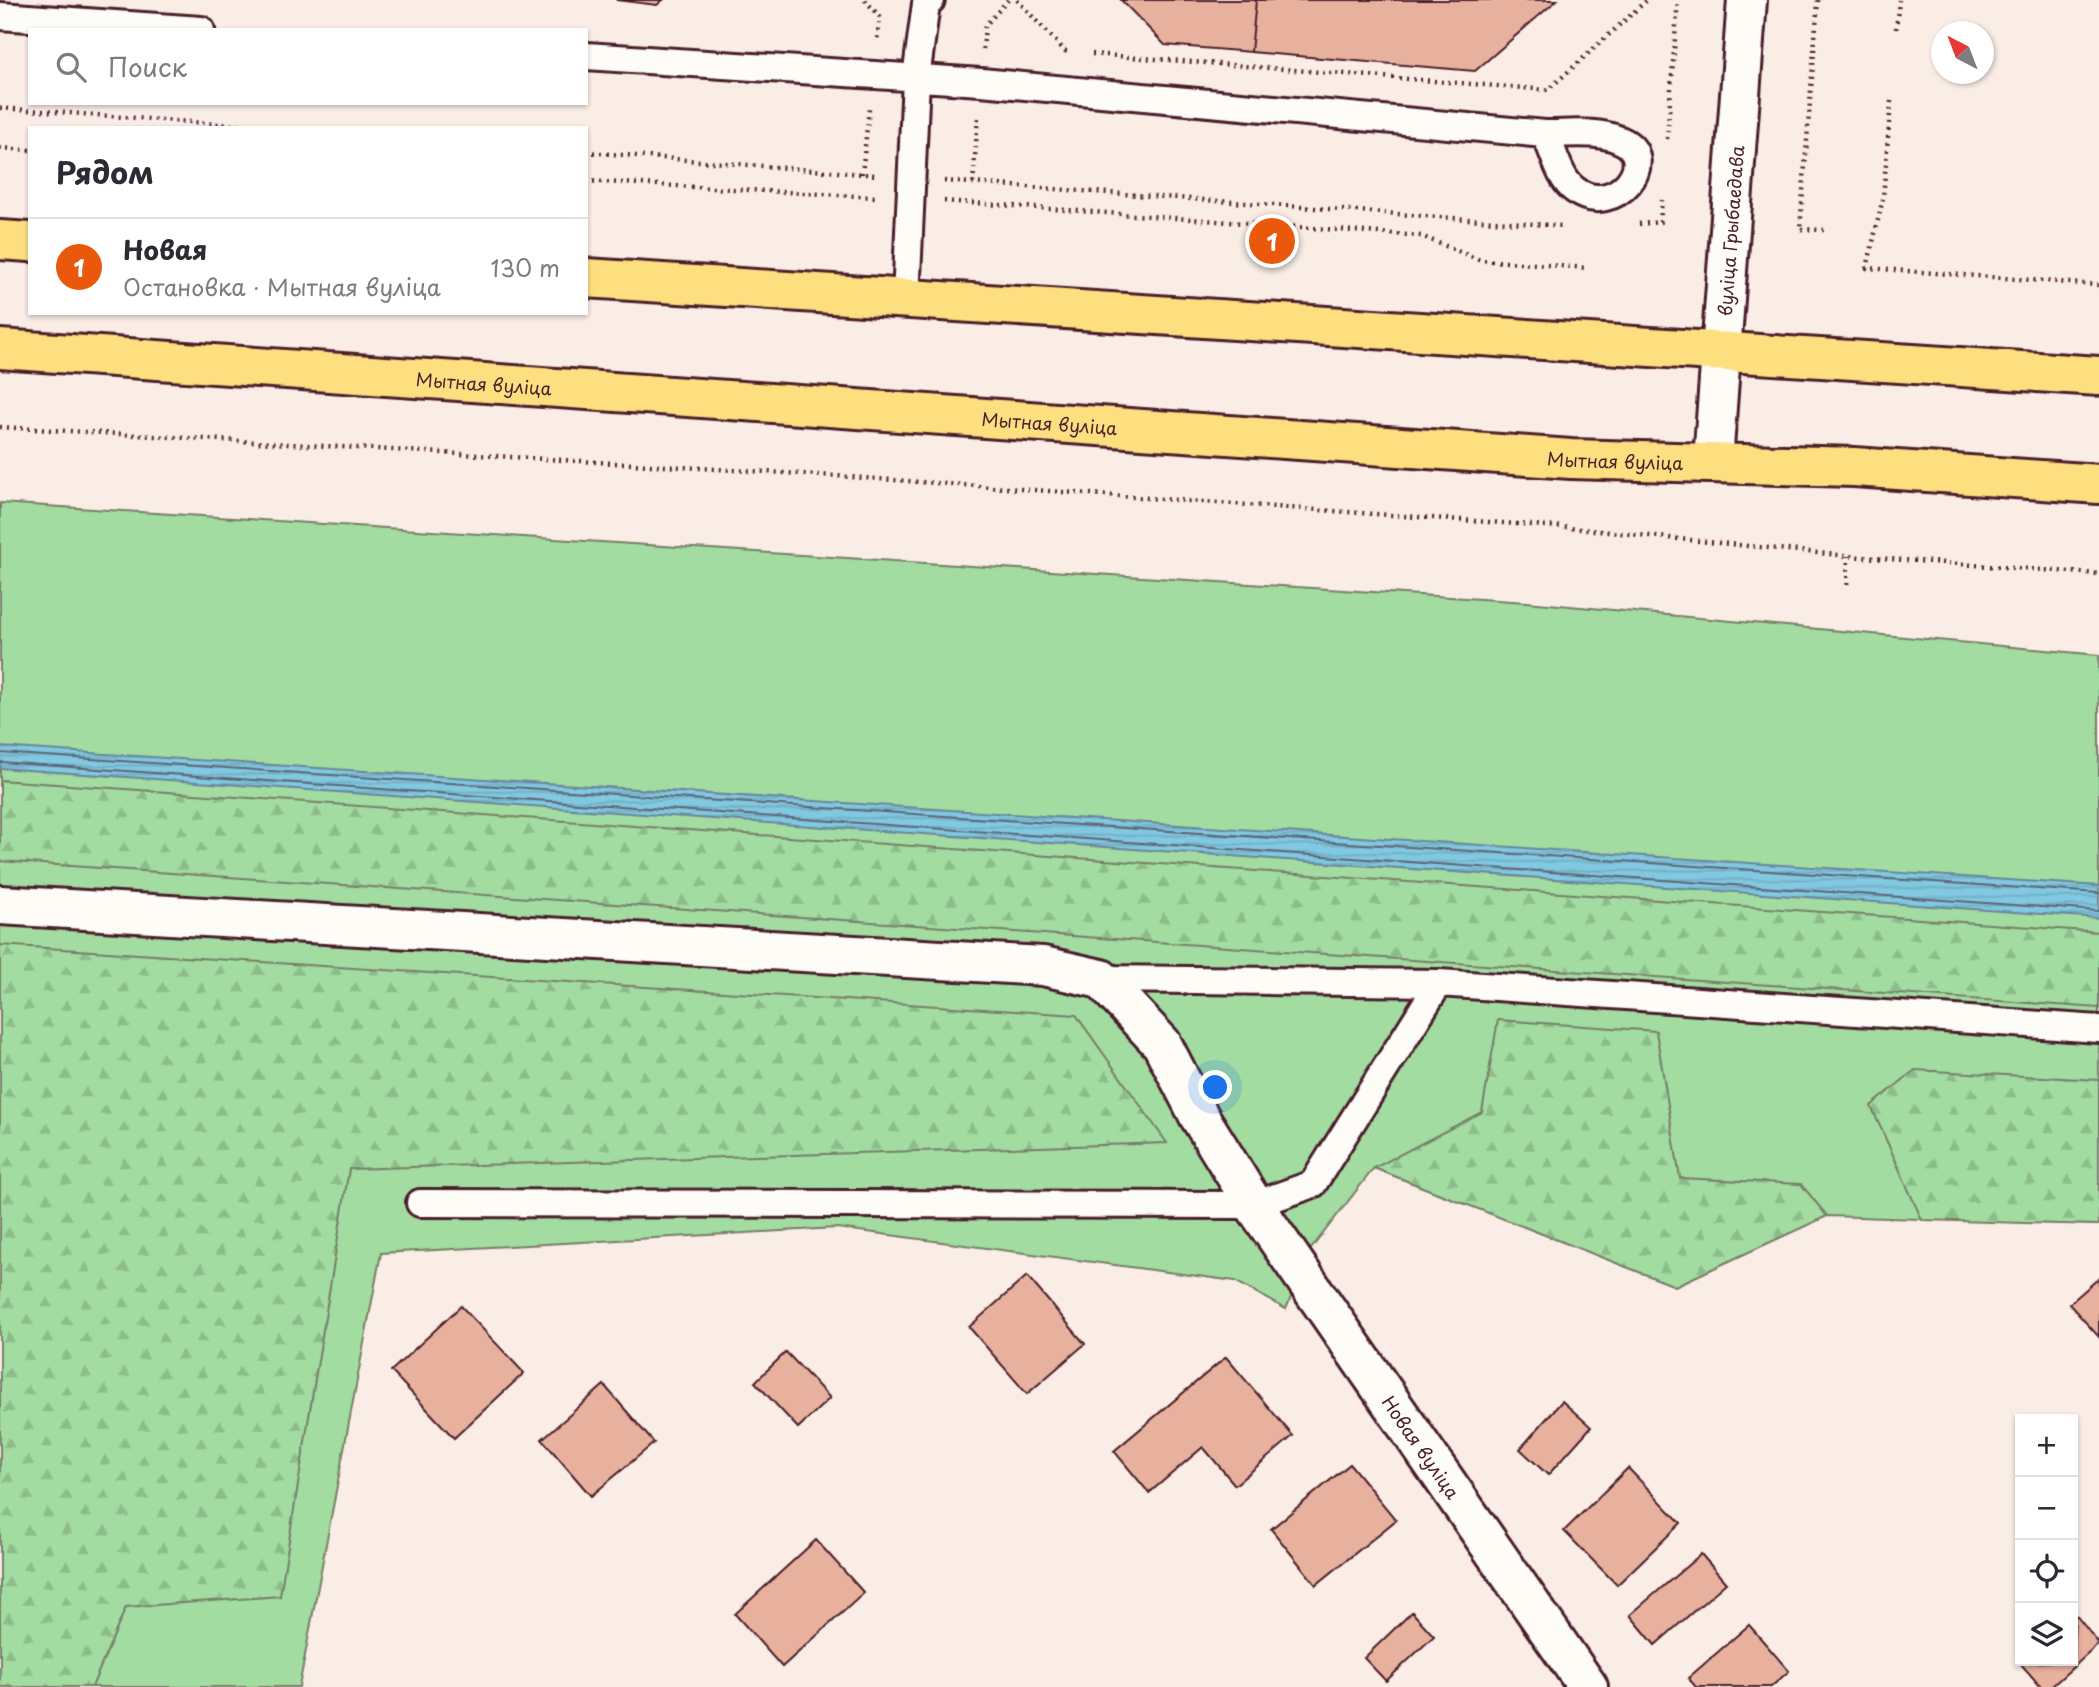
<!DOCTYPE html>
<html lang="ru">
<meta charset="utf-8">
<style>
:root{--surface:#fff;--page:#f7f7f7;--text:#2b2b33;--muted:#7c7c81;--line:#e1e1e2;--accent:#ea580c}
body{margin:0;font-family:"Playpen Sans",sans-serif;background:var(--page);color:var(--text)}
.controls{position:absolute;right:21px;bottom:21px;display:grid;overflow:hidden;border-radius:0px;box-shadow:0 2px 5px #0004}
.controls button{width:63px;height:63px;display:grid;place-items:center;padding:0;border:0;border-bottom:2px solid var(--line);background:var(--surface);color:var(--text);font:35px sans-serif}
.compass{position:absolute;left:1931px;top:21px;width:63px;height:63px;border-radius:50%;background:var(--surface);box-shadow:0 2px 5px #0004;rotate:318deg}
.you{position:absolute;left:1216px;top:1088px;width:24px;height:24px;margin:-18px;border:5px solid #fff;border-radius:50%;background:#1a73e8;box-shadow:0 0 0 10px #1a73e833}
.badge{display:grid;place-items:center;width:46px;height:46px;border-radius:50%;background:var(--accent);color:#fff;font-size:23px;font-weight:700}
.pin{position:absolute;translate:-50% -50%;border:4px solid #fff;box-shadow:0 2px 7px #0006}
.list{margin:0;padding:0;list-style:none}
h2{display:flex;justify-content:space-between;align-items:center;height:91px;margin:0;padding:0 28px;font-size:30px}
h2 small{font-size:23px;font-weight:400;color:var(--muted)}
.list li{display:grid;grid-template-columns:46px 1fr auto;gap:21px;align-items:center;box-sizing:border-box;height:98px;padding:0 28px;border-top:2px solid var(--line)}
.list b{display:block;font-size:26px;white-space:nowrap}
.list p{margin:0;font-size:23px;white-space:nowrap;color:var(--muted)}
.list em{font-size:23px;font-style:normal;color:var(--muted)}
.icon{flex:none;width:38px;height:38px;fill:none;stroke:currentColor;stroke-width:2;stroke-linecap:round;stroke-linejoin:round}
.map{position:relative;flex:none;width:2099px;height:1687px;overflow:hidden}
.search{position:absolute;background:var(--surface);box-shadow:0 2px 5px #0004;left:28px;top:28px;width:560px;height:77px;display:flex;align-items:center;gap:18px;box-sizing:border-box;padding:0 24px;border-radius:0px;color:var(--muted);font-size:26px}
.panel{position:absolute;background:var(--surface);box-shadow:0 2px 5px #0004;left:28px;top:126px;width:560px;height:189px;border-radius:0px}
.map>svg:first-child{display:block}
.green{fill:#a2dca1;stroke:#767e66;stroke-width:2}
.forest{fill:url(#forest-firs);stroke:#767e66;stroke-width:2}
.water{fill:url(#water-rules);stroke:#6a8598;stroke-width:2}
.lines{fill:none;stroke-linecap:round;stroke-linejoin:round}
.shore{stroke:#606374;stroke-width:2}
.building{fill:#e8b19e;stroke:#4a1f2b;stroke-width:2}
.service-casing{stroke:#4a1f2b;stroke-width:32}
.minor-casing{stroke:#4a1f2b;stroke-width:44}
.trunk-casing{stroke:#4a1f2b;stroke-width:44}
.path{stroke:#4a1f2b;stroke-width:4.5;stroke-dasharray:2 5;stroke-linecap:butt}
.service{stroke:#fdfcf7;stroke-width:26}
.minor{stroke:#fdfcf7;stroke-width:38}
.trunk{stroke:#fddf80;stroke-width:38}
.labels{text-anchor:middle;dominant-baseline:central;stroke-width:5;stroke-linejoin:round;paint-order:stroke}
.street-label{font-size:18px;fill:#4a1f2b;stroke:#fdfcf7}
</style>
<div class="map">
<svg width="2099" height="1687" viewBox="0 0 2099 1687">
<defs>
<pattern id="forest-firs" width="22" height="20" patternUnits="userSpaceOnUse" patternTransform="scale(1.75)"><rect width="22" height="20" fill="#a2dca1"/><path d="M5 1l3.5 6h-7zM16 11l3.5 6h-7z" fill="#8dbc8b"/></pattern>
<pattern id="water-rules" width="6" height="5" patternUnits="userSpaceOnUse" patternTransform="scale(1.75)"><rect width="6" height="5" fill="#80c9e1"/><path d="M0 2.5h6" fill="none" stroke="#70acc1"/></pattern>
</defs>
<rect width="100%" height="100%" fill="#f9ede5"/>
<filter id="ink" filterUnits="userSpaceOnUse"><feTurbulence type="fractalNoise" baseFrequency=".0143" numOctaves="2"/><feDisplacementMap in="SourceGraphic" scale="14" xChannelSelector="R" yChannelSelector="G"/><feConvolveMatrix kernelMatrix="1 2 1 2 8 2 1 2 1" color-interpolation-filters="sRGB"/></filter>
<g filter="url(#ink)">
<path class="green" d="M0 503 1527 602 2099 655V1225L1827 1216 1675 1286 1374 1168 1311 1249 1286 1309 1235 1281 837 1228 381 1253 299 1687H0Z"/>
<path class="forest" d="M0 780 2099 932V1008L0 861Z
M0 945 1076 1015 1167 1143 349 1169 280 1596 126 1607 92 1687H0Z
M1498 1020 1656 1031 1680 1178 1801 1184 1827 1216 1675 1286 1374 1168 1482 1112Z
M1915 1070 2099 1080V1225L1922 1220 1871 1106Z"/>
<path class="water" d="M0 747 2099 886V918L0 768Z"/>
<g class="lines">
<path class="shore" d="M0 753 2099 893
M0 762 2099 911"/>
</g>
<path class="building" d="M616 0H663L657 5Z
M1121 0H1256L1251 52 1165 45Z
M1256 0H1557L1475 71 1251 52Z
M1027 1276 1085 1344 1027 1394 969 1327Z
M2099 1278V1337L2069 1304Z
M461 1306 524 1373 454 1438 391 1371Z
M786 1352 830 1398 798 1428 755 1382Z
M1226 1357 1293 1436 1235 1485 1203 1447 1149 1493 1114 1451Z
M604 1385 654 1443 591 1496 542 1439Z
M1562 1401 1591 1427 1548 1475 1520 1449Z
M1350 1464 1396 1520 1316 1585 1271 1529Z
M1628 1468 1681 1523 1617 1585 1564 1531Z
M816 1540 864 1593 782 1667 735 1614Z
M1701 1554 1726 1583 1655 1645 1630 1615Z
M1412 1612 1434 1636 1386 1681 1364 1658Z
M2075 1614 2099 1644 2051 1687H2041L2020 1663 2073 1661Z
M1749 1625 1789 1671 1771 1687H1696L1688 1678Z"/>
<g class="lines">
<defs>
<path id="service" d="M0 16 201 30
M586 56 981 82 1545 134C1569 134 1598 130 1620 140 1663 158 1614 220 1575 190 1559 179 1554 151 1545 134
M906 299 916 78 926 4 931 0
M1101 979 1439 983 2099 1029
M420 1203 1254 1205 1313 1184 1439 983"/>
<g id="minor">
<path id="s1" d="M1713 461 1747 0"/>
<path id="s2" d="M0 905 1043 966 1101 979 1162 1044 1199 1116 1254 1205 1588 1687"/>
</g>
<g id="trunk">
<path d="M0 240 30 242"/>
<path d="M586 278 2099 376"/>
<path id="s3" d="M0 349 1571 459 1854 467 2099 484"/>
</g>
</defs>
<use href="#service" class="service-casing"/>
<use href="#minor" class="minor-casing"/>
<use href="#trunk" class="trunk-casing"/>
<path class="path" d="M865 0 880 17 877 41
M1017 0 1065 51 1070 52
M1818 0 1800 229 1824 230
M1896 29 1899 0
M983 49 985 26 1008 0
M1092 54 1548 90 1647 0
M1891 101 1883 198 1867 268 2099 285
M0 108 273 128
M1667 139 1678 0
M0 148 30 150
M586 152 876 175
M862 174 869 109
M586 181 876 197
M944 181 1563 226
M973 183 978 117
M944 201 1421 236 1480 260 1588 268
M1639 224 1660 222 1662 200
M0 427 836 476 1560 527 1848 556 2099 574
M1847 585 1848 556"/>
<use href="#service" class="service"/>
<use href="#minor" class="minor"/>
<use href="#trunk" class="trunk"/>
</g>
</g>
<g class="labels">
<g class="street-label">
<text stroke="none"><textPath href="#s1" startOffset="231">вуліца Грыбаедава</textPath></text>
<text stroke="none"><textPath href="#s3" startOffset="485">Мытная вуліца</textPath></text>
<text stroke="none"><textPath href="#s3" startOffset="1052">Мытная вуліца</textPath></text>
<text stroke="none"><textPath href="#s3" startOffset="1619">Мытная вуліца</textPath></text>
<text stroke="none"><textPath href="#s2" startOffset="1673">Новая вуліца</textPath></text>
</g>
</g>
</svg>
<div class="controls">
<button>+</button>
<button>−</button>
<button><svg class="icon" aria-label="locate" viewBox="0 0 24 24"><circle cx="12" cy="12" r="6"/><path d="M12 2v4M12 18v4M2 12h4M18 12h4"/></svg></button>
<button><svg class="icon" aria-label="layers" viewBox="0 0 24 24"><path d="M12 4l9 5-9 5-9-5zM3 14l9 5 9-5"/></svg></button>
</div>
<svg class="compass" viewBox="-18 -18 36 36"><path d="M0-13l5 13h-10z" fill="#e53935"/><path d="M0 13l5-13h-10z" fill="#7c7c81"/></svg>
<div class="you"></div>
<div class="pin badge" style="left:1272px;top:241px">1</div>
<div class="search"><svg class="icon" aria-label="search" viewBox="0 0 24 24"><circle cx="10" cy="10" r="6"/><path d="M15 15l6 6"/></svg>Поиск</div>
<section class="panel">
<h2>Рядом<small></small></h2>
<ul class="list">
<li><span class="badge">1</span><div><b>Новая</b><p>Остановка · Мытная вуліца</p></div><em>130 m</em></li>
</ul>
</section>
</div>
